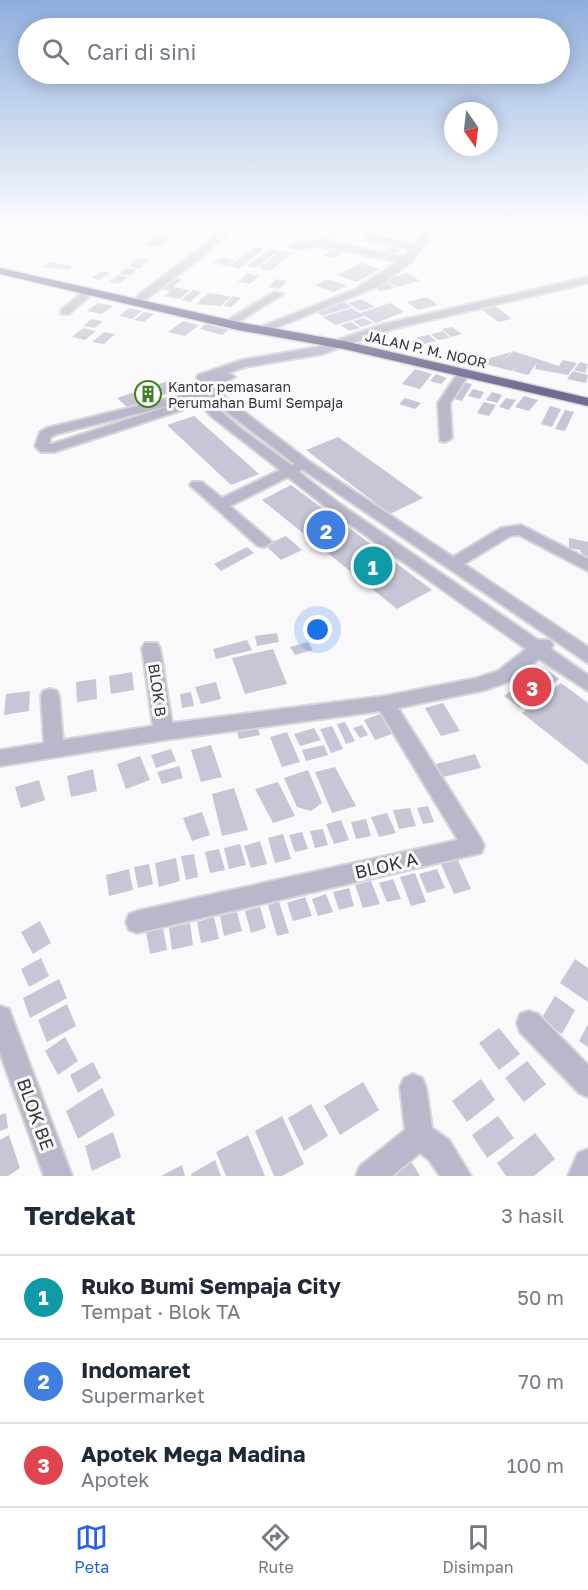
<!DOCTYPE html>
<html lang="id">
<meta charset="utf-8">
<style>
:root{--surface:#fff;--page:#f2f2f3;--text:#1f2937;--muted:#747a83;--line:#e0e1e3;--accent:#2563eb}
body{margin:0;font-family:"Golos Text",sans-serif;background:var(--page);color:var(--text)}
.compass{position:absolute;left:444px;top:102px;width:54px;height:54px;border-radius:50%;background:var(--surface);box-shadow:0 3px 15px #0003;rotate:166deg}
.you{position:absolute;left:318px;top:630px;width:21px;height:21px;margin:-15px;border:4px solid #fff;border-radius:50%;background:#1a73e8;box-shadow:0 0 0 9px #1a73e833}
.badge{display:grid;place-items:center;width:39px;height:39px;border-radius:50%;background:var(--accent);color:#fff;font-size:20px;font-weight:700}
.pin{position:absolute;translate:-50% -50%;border:3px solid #fff;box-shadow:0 2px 6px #0006}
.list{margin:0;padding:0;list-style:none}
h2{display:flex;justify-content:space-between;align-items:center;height:78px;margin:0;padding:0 24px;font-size:26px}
h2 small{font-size:20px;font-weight:400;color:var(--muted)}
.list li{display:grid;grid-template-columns:39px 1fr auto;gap:18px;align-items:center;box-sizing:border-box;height:84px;padding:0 24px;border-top:2px solid var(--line)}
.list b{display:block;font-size:22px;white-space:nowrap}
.list p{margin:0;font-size:20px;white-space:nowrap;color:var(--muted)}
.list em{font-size:20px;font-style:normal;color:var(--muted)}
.icon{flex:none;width:33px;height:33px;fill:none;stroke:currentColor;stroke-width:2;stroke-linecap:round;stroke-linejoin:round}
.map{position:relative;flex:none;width:588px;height:1176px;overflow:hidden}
.search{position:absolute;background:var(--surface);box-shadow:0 3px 15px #0003;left:18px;right:18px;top:18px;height:66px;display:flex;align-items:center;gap:15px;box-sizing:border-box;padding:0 21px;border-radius:33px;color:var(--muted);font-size:22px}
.sheet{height:330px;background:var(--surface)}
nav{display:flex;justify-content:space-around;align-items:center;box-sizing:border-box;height:84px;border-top:2px solid var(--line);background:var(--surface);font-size:16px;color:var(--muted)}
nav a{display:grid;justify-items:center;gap:3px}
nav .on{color:var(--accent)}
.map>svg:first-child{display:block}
.building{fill:#c6c6d6}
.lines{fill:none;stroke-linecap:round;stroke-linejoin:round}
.minor-casing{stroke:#d6d6d9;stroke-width:4}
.highway-casing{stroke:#d6d6d9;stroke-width:3}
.minor{fill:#b8b8ca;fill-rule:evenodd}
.highway{fill:#6f6c91;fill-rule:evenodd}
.labels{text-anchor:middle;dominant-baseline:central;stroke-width:6;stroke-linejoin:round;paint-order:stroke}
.far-street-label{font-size:14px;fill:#35353c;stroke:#f9f9fc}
.far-poi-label{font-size:14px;fill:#35353c;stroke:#f9f9fc;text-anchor:start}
.street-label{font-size:15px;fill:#35353c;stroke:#f9f9fc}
.near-street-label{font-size:18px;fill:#35353c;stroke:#f9f9fc}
</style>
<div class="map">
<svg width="588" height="1176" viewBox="0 0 588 1176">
<rect width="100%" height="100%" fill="#f9f9fc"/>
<path class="building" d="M380 226H399L393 234 375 231Z
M330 231 340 233 332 241 322 240Z
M159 234 172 237 158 247 145 245Z
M391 245 402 248 396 254 384 251Z
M254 247 264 249 239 269 229 266Z
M335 247 346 250 335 258 324 256Z
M269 249 278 251 256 268 247 266Z
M281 250 292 253 270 271 259 268Z
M221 257 235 260 227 266 213 263Z
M139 258 149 260 143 265 137 263 143 266 139 269 129 266Z
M48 262 73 266 68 270 42 267Z
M361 263 380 269 357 282 337 275Z
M126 268 137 270 129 276 119 274Z
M102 271 110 273 100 280 91 278Z
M247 273 259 276 250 284 238 282Z
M408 273 420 281 396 287 384 279Z
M118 275 128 277 119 284 108 282Z
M174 277 182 279 173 287 190 290 180 299 164 296 170 291 160 289Z
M276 279 287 281 279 289 268 287Z
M328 279 347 286 333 292 315 285Z
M387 282 395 288 380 291 373 286Z
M193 290 202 292 190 302 181 300Z
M208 293 222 295 231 297 220 306 196 304Z
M233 296 241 298 231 307 223 306Z
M427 297 438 305 418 310 407 302Z
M362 299 375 307 360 311 348 303Z
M341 300 352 307 322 316 312 309Z
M98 303 113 306 102 314 87 311Z
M390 303 404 312 376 323 365 316 335 325 323 317 352 308 360 313Z
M494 305 512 319 498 322 480 308Z
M129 308 142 311 132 319 119 316Z
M144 312 154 314 144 322 134 320Z
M364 318 373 323 361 327 353 321Z
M91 319 103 321 95 328 83 326Z
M183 321 199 325 185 336 168 332Z
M351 322 360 328 349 331 341 325Z
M206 324 229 330 222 335 200 329Z
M452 327 462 334 451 337 442 329Z
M83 328 96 331 85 340 72 337Z
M443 331 450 338 438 340 431 334Z
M104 332 115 334 104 344 92 342Z
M373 335 382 337 376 343 359 340Z
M429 335 436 341 410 348 397 344 414 340 421 341 416 337Z
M513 351 559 366 563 360 577 363 568 375 535 369 537 363 528 375 513 371 517 365 512 371 477 362 511 352 503 362Z
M580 362 588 364 585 373 574 370Z
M415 369 432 374 420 389 402 384Z
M573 371 588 375 586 383 567 379Z
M436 374 447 378 441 384 430 381Z
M168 381 178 390 127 407 117 398Z
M462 382 472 384 462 401 451 398Z
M473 389 484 392 480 399 468 396Z
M492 392 502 395 497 403 486 400Z
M524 396 538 400 529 411 515 407Z
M405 398 421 403 415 409 399 404Z
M506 398 516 400 509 410 499 407Z
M484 402 496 405 489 416 477 413Z
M550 406 561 409 552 427 541 424Z
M565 410 574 412 565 431 555 429Z
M194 416 259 474 231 485 167 425Z
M338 437 423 498 390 514 306 450Z
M291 485 334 517 315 527 336 518 432 590 397 609 262 500Z
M286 536 302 550 281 560 265 545Z
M569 538 588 542V558L584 557 580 550 569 548Z
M247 547 254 553 221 571 214 564Z
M277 633 279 642 257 646 255 636Z
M247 640 252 650 216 659 213 649Z
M308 642 313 650 295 655 290 647Z
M273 649 287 684 245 694 232 658Z
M543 667 559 679 520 708 504 696Z
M132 672 134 690 111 694 109 676Z
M96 679 97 699 77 702 76 682Z
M216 682 221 699 201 704 195 687Z
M561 683 588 703V765L522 713Z
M30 691 29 711 4 715 6 694Z
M191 692 194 706 182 708 180 694Z
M443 703 460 731 441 736 425 708Z
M380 714 392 734 375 740 364 720Z
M345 722 355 741 346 744 337 724Z
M362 725 368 735 360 738 353 728Z
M332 726 343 749 331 753 320 729Z
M258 728 260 735 239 739 237 731Z
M314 728 321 740 300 746 294 734Z
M287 732 300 762 282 767 270 737Z
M211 745 222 777 201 782 191 750Z
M324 745 328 755 306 761 302 750Z
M171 749 176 761 156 768 151 755Z
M475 754 481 768 439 778 432 765Z
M140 756 150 780 126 789 117 764Z
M179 766 183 778 162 784 157 772Z
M335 767 356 806 332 813 315 772Z
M93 769 97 791 71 797 67 776Z
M308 770 322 803 311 811 297 807 284 778Z
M39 780 45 800 21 808 15 787Z
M278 782 295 816 273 823 255 789Z
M234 788 248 830 222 836 212 794Z
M428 806 434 822 423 824 417 808Z
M410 808 416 826 399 829 393 810Z
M202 812 210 835 192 841 183 818Z
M387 813 396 833 379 837 371 817Z
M366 819 371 836 356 839 351 822Z
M341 820 349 840 334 844 326 824Z
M323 829 328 845 315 848 310 831Z
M302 832 308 849 295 852 289 835Z
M283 834 291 859 275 863 268 838Z
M260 841 267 864 251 868 244 846Z
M240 844 246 865 229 869 224 848Z
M219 849 225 870 210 873 205 852Z
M194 854 198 877 186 880 181 856Z
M176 858 180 881 159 887 155 863Z
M458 860 471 889 454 894 441 864Z
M149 864 153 884 138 888 134 867Z
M129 869 133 890 109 896 106 875Z
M437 869 445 888 427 893 419 874Z
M415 873 426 902 411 906 400 877Z
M393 879 401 899 387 902 379 883Z
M371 881 380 904 363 908 355 885Z
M349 888 354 906 339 910 333 892Z
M326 894 333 912 318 916 312 899Z
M305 897 312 916 293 921 287 903Z
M279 902 289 933 277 936 268 905Z
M260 907 266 928 251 933 245 911Z
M237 912 242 931 224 936 220 916Z
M214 917 219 939 201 943 197 922Z
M40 921 51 943 33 954 21 932Z
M190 923 193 945 172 950 169 928Z
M163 928 167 950 150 954 146 932Z
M41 958 49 976 29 987 21 969Z
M575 959 588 968V1002L560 983Z
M59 979 67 998 30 1018 23 998Z
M555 996 575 1010 562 1034 541 1019Z
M67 1004 76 1026 47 1042 38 1020Z
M588 1024V1047L579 1041Z
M499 1028 520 1054 499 1070 479 1043Z
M65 1037 78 1061 58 1075 45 1051Z
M527 1061 546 1084 524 1102 505 1078Z
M93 1062 101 1078 78 1093 70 1075Z
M481 1079 495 1100 467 1122 452 1101Z
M363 1082 379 1110 340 1135 324 1106Z
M102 1088 115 1115 78 1139 66 1111Z
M311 1104 328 1136 304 1151 288 1118Z
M6 1113 8 1128 0 1131V1115Z
M282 1116 304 1164 282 1176H274L255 1131Z
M498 1116 514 1138 487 1158 472 1135Z
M113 1132 121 1157 92 1171 85 1146Z
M535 1133 555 1159 534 1176H506L497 1163Z
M9 1135 20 1168 8 1176H0V1140Z
M248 1135 265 1176H226L216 1152Z
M409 1158 420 1176H389Z
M215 1160 221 1176H192L191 1174Z
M182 1165 185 1176H161Z"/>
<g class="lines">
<defs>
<path id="minor" d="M225 226H235L198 260 145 300H137V296L190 256Z
M372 226H382L375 237 415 244 427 226H437L411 262 379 286 268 331H260V327L354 290 398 262 321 246 294 249 289 246 290 244 321 240 404 257 411 249 369 241 365 237Z
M588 277V283L392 329 322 354 245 367 219 376 229 373 235 377 218 385 225 397 310 462 453 557 501 528 521 525 588 559V571L519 535 510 536 464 564 588 647V663L302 469 299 472 340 504 538 640H550L553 645 551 649 588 675V691L539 659 510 681 485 690 398 708 481 839 484 846 481 853 137 933 129 930 126 922 129 914 137 911 458 840 380 711 164 740 0 766V750L44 743 41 696 43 691 50 689 57 691 59 696 63 740 153 726 142 648 145 643H157L160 648 172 723 385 696 477 678 498 671 526 649 330 510 288 477 230 506 272 542 264 547 258 546 190 485 192 482H202L222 498 280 470 212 417 200 404 54 452H41L35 446 40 432 47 428 194 392 198 375 242 360 317 347 384 324ZM206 388 215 403 295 464 291 465C271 449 210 412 206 388ZM172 405 52 444H49L51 437 57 434Z
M86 289 95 291 69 314H61V310Z
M274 292 283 294 238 322 228 320Z
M464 369 470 373 450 403 452 438 445 442 440 441 438 403 460 370Z
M0 1006 9 1009 72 1176H44L0 1053Z
M529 1011 538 1014 588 1065V1097L579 1093 520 1032 517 1023 520 1014Z
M413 1074 422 1078 426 1087 432 1128 449 1140 471 1176H440L429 1160 420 1153 392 1176H356L360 1166 405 1130 400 1087 404 1078Z
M588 1149V1176H568L578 1153Z"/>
<path id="highway" d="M0 268 238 322 344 341 588 398V406L344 349 238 330 0 274Z"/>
</defs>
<use href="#minor" class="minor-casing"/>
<use href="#highway" class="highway-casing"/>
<use href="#minor" class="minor"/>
<use href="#highway" class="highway"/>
</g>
<linearGradient id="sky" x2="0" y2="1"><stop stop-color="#8eaedd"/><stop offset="0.58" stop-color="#fcfcfe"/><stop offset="1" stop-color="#fcfcfe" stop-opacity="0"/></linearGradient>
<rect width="588" height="390" fill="url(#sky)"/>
<defs>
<symbol id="building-ring" viewBox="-11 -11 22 22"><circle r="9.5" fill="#f9f9fc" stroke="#3f8022" stroke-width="1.5"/><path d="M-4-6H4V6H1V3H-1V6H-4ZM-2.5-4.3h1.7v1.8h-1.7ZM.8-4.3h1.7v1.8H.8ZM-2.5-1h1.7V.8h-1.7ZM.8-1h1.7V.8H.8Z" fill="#3f8022"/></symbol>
</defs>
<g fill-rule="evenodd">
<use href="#building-ring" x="133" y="379" width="30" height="30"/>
</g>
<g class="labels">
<g class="far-street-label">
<text transform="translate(426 349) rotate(13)">JALAN P. M. NOOR</text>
</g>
<g class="far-poi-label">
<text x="168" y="386">Kantor pemasaran<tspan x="168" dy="16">Perumahan Bumi Sempaja</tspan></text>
</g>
<g class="street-label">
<text transform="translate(158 690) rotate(82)">BLOK B</text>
</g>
<g class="near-street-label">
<text transform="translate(386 865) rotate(-13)">BLOK A</text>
<text transform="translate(36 1114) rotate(70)">BLOK BE</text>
</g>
</g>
</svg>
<svg class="compass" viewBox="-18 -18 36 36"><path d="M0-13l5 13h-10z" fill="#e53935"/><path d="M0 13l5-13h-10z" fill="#747a83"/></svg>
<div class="you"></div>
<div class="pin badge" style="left:373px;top:566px;background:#0f9aa8">1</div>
<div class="pin badge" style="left:326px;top:530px;background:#3f7fe0">2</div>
<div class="pin badge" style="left:532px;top:687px;background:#e0444e">3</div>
<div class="search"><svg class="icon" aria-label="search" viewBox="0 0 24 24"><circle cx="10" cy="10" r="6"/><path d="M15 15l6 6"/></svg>Cari di sini</div>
</div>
<section class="sheet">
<h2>Terdekat<small>3 hasil</small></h2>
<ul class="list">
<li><span class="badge" style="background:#0f9aa8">1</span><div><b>Ruko Bumi Sempaja City</b><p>Tempat · Blok TA</p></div><em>50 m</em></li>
<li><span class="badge" style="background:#3f7fe0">2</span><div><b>Indomaret</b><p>Supermarket</p></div><em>70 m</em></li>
<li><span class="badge" style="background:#e0444e">3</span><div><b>Apotek Mega Madina</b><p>Apotek</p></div><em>100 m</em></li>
</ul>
</section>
<nav>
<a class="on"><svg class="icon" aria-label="map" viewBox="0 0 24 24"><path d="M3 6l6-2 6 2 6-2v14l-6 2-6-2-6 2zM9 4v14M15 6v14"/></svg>Peta</a>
<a><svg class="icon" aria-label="directions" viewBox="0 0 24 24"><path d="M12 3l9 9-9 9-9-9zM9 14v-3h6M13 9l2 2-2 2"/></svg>Rute</a>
<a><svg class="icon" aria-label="saved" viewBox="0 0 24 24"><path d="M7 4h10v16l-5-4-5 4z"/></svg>Disimpan</a>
</nav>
